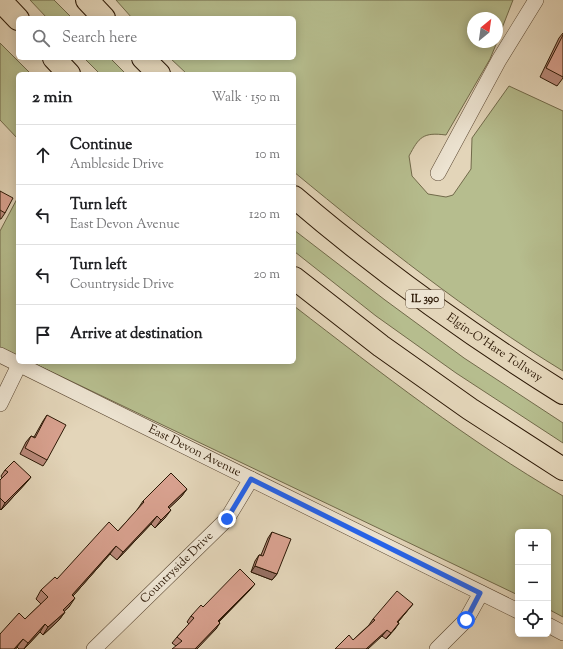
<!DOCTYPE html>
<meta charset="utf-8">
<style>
:root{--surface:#fff;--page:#f2f2f2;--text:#202124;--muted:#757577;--line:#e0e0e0}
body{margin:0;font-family:"Sorts Mill Goudy",serif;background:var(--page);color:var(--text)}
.controls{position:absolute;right:12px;bottom:12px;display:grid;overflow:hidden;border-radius:6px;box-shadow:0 2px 10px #0003}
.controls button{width:36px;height:36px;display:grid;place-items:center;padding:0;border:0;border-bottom:1px solid var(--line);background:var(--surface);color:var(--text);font:20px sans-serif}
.compass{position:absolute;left:467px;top:12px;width:36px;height:36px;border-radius:50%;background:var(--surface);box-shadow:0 2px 10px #0003;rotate:29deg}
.stop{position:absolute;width:12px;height:12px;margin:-9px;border:3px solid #2563eb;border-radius:50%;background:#fff}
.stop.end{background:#2563eb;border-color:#fff;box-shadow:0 1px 4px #0008}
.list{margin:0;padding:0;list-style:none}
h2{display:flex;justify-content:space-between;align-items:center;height:52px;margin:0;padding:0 16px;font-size:17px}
h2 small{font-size:13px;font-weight:400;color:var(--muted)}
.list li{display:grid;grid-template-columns:26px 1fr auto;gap:12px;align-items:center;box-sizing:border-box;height:60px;padding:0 16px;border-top:1px solid var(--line)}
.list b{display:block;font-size:15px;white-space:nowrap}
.list p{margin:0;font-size:13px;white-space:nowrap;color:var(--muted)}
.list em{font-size:13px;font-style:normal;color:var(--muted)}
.icon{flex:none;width:22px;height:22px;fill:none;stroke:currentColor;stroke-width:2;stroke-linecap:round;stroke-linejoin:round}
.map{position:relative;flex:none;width:563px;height:649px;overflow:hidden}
.search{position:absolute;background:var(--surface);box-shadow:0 2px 10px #0003;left:16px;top:16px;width:280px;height:44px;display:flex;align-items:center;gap:10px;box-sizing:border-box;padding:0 14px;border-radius:6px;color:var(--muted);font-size:15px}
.panel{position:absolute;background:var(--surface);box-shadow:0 2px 10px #0003;left:16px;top:72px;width:280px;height:292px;border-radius:6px}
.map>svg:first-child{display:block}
.green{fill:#b6bd8e;stroke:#716a4a}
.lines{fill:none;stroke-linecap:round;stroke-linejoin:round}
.street-casing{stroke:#5a4732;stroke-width:16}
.highway-casing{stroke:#2c1805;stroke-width:24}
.street{stroke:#ede4d2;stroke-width:15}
.highway{stroke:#e3d5b9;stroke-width:22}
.wall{fill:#ba8a7b;stroke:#2c1805}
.shaded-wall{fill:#977164;stroke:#2c1805}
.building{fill:#d8a18f;stroke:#2c1805}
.route{stroke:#2563eb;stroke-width:5}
.labels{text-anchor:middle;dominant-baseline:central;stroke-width:3.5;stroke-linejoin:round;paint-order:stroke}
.shield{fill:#ede4d2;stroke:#665542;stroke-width:1}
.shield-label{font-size:11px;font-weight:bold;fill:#2c1805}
.street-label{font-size:12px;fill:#2c1805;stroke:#ede4d2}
</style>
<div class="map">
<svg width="563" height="649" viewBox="0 0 563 649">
<rect width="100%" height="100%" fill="#e3d5b9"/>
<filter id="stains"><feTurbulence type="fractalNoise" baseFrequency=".005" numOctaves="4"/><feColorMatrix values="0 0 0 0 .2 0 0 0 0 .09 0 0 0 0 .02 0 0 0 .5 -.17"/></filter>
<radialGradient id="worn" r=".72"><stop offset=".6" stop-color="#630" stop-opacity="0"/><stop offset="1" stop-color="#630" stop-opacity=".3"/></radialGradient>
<path class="green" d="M30 0H54L72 18H47Z
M116 0H513L497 41V18H473V42H497L490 59 446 135C423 132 419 137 409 156L412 176 428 194 446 197 453 195 471 169 472 138 509 86 563 111V371C468 313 380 243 294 172V74H187L170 58H294V18H132Z
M0 43 31 74H18V139L0 120Z
M84 58H110L126 74H100Z
M18 197V356L0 347V231Z
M294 230 385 300 464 358 563 423V443L456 373 376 316 295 252 294 251Z
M294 306C381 373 468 441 563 496V617L548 609V532H518V595L31 362H294Z"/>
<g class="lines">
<defs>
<g id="street">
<path d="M438 173 499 60 536 0"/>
<path id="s1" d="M0 355 518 611"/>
<path d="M0 404 19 365"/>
<path d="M548 625 563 633"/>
<path id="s2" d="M94 649 227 519 251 479"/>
<path d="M437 649 466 620 481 593"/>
</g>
<g id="highway">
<path d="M0 0 18 19"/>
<path d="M87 0 104 18"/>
<path d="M54 58 69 74"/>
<path d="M143 58 159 74"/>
<path id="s3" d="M294 197C378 269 469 334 563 393"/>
<path d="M294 278 381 346 470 409 563 469"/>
</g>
</defs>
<use href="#street" class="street-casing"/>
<use href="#highway" class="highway-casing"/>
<use href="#street" class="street"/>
<use href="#highway" class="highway"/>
</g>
<path class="wall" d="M563 33V78L557 86 540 77 559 38Z
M0 191 5 213 1 219H0Z
M47 415V460L43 466 20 454 26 442 31 436 34 437 43 421Z
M5 470 31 477 26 483 1 510 0 509V480L2 478 1 476Z
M187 489 181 497 169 508 165 518 155 528 151 524 117 560 110 554 73 596 69 607 64 611 65 612 59 620 43 635 40 632 24 649H19L17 647 25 619 41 604 36 599 41 590 57 579 118 531 137 510 143 501Z
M272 532 277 574 272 580 251 572 255 561 259 555H261L268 538Z
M250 590 219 622 216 629 176 646 172 643 177 637 189 624 187 622 191 616 203 607Z
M408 610 398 622 399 623 386 639 382 636 353 640 369 625 373 619Z"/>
<path class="shaded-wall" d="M31 477 26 483 1 510 5 503Z
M187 489 181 497 162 515 168 507Z
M171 510 165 518 155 528 161 520Z
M157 516 151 524 117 560 123 552Z
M116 546 110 554 66 604 72 595Z
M255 566 277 574 272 580 251 572Z
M255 584 250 590 213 627 218 621Z
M75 598 69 607 57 618 63 610Z
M413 604 393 628 397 622Z
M65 612 59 620 43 635 48 627Z
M220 623 216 629 197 649H195Z
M399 623 395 629 386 639 391 633Z
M45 624 40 632 24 649 28 643Z
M387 630 382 636 368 649H366Z
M23 639 17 647 16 649H14Z"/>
<path class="building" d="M563 35V77L546 68Z
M0 191 13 198 5 213 0 210Z
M47 415 66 425 47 460 25 448 31 436 35 438Z
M14 461 31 477 5 503 0 498V480L8 472 5 470Z
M171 473 187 489 168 507 171 510 161 520 157 516 123 552 116 546 72 595 75 598 63 610 65 612 48 627 45 624 28 643 23 639 14 649H0V634L19 613 25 619 48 597 41 590 55 577 57 579 109 522 118 531 144 502 143 501Z
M272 532 291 539 277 574 255 566 259 555 263 556Z
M240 569 255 584 218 621 220 623 195 649H172L182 641 177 637 194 618 191 616 201 605 203 607Z
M397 591 413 604 397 622 399 623 391 633 387 630 366 649H335L349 635 353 640 375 620 373 619Z"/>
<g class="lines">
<path class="route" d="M227 519 251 479 480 593 466 620"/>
</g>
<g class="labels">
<rect class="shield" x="406" y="290" width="38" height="18" rx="3"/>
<g class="shield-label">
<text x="425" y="299">IL 390</text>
</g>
<g class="street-label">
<text stroke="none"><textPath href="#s3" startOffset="251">Elgin-O'Hare Tollway</textPath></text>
<text stroke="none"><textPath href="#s1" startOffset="217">East Devon Avenue</textPath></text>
<text stroke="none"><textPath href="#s2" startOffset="116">Countryside Drive</textPath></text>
</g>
</g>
<rect width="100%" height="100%" filter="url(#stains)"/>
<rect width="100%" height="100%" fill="url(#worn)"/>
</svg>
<div class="controls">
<button>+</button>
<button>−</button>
<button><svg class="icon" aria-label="locate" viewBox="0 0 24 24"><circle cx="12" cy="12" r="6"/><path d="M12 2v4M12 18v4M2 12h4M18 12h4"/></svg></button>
</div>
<svg class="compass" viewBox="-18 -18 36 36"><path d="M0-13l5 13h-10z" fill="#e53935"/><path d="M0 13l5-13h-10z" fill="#757577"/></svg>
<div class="stop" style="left:466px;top:620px"></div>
<div class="stop end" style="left:227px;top:519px"></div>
<div class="search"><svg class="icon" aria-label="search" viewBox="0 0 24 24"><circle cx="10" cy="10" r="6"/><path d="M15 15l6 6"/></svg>Search here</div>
<section class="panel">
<h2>2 min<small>Walk · 150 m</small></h2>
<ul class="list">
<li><svg class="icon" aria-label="ahead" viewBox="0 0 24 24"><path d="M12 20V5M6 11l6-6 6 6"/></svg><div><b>Continue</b><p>Ambleside Drive</p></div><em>10 m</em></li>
<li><svg class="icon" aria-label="left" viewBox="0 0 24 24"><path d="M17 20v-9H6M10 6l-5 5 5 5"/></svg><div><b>Turn left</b><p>East Devon Avenue</p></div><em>120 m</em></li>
<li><svg class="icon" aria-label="left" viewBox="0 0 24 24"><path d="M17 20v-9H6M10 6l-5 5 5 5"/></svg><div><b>Turn left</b><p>Countryside Drive</p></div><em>20 m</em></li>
<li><svg class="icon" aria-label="arrive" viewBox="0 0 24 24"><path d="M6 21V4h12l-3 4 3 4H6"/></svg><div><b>Arrive at destination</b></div></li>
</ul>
</section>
</div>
